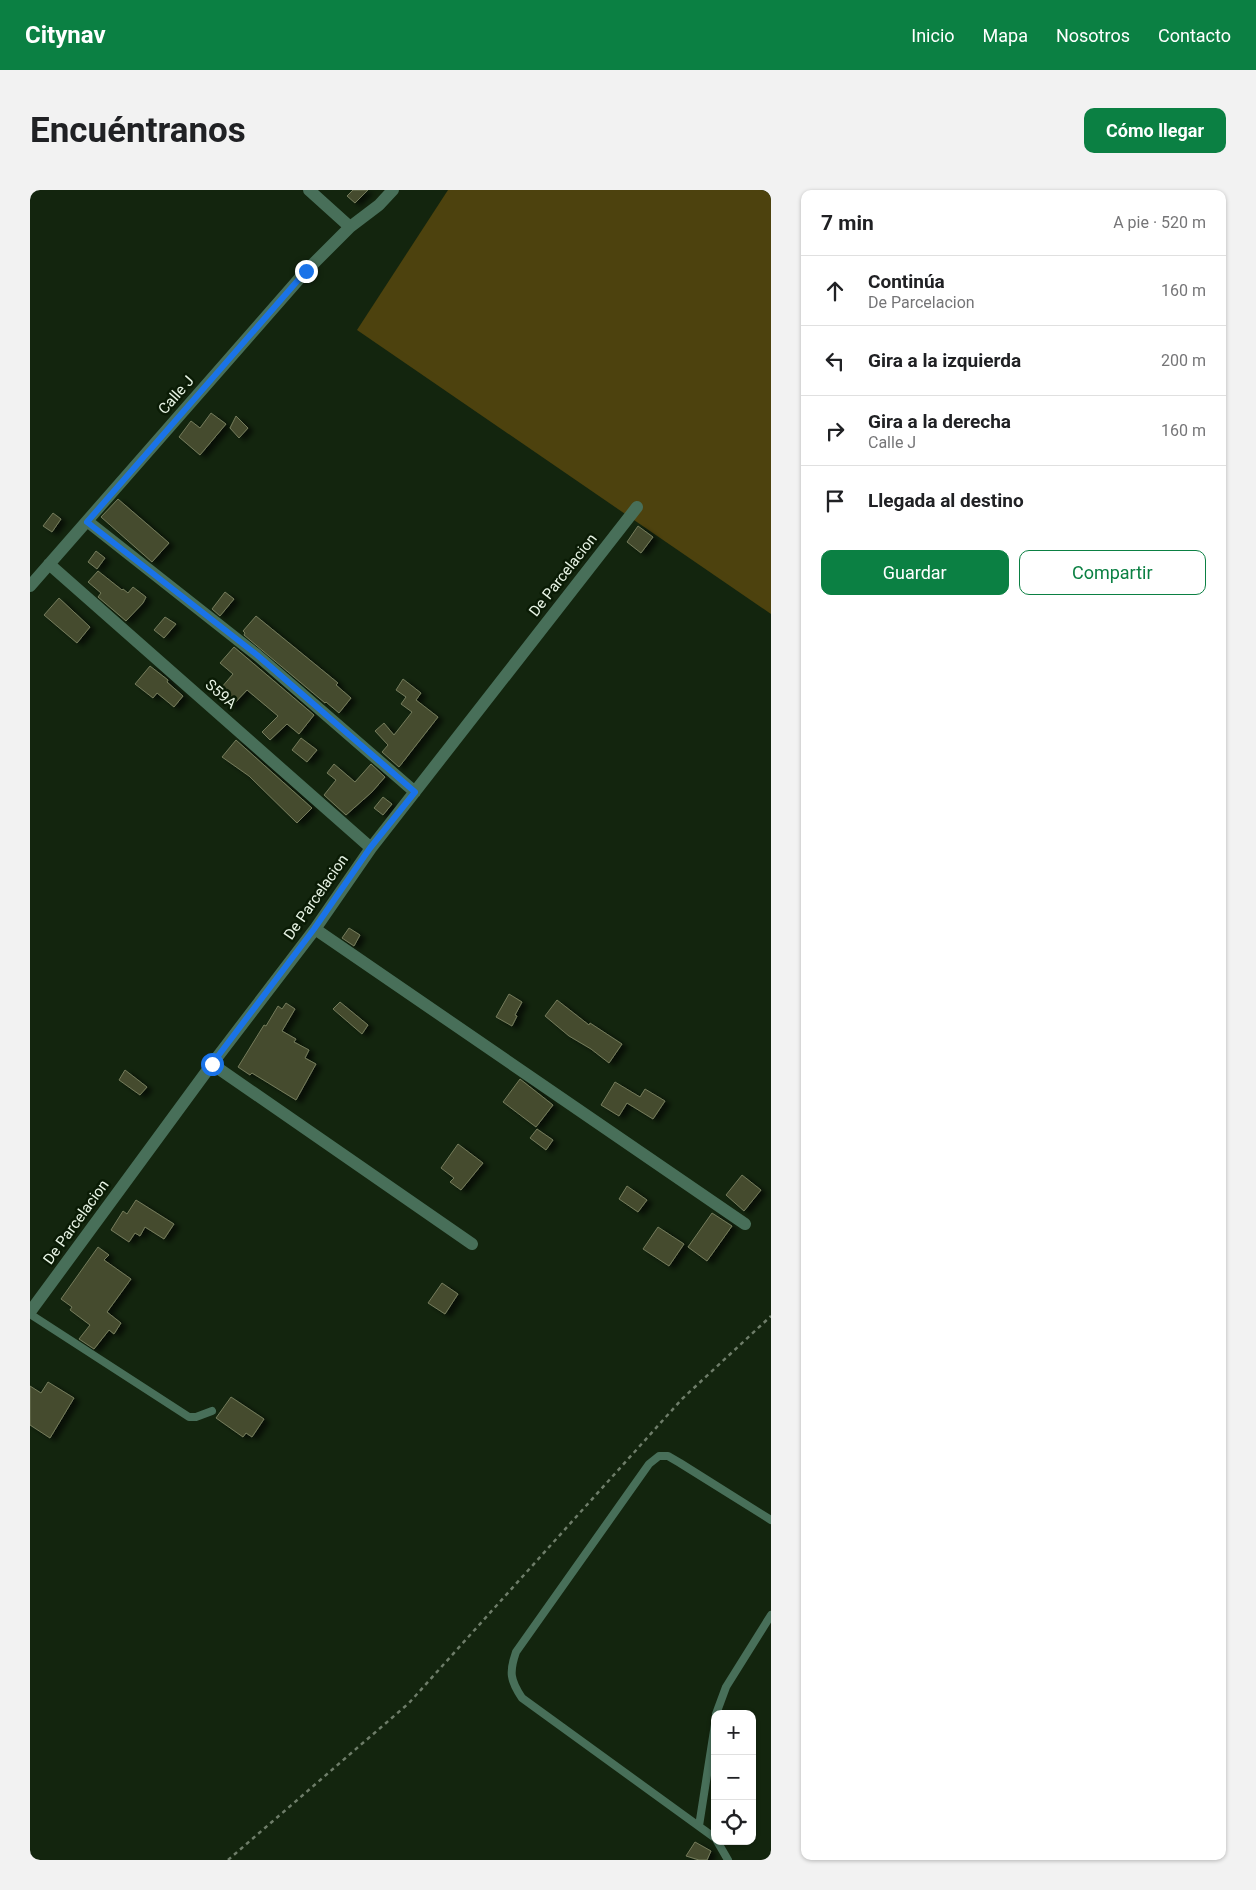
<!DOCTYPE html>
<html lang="es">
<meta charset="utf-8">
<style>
:root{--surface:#fff;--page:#f2f2f2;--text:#202124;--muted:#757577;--line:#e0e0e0;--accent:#0b8043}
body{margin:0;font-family:Roboto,sans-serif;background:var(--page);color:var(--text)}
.controls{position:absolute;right:15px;bottom:15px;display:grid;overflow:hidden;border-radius:10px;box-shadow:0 1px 4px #0004}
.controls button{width:45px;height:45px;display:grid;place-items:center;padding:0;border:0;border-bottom:1px solid var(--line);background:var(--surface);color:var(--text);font:25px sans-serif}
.stop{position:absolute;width:15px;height:15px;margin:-11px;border:4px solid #1a73e8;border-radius:50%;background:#fff}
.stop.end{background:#1a73e8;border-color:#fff;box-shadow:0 1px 5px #0008}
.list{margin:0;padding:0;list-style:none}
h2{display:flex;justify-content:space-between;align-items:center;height:65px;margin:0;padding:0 20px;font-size:21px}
h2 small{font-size:16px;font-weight:400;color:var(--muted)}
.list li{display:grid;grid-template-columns:32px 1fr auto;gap:15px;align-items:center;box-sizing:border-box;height:70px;padding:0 20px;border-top:1px solid var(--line)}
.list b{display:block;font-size:19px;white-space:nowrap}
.list p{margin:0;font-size:16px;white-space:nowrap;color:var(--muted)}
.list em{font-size:16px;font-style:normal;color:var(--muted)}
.actions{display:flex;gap:10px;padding:15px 20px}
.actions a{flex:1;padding:11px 0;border:1px solid var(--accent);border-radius:10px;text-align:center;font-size:18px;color:var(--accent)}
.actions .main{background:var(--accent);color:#fff}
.icon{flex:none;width:28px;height:28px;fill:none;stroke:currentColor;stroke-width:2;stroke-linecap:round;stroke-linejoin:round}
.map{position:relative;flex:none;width:741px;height:1670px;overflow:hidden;border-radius:10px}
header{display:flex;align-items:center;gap:30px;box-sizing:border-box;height:70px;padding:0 25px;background:var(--accent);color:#fff}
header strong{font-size:24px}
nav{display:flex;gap:28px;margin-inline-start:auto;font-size:18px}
.intro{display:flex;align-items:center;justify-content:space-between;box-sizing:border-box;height:120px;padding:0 30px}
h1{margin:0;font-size:35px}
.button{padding:12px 22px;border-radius:10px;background:var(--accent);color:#fff;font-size:18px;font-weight:700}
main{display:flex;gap:30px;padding:0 30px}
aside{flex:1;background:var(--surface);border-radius:10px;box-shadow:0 1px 4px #0004}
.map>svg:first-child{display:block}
.green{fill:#4d420e}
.building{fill:#454b2d;stroke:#757c5c;filter:url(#shadow)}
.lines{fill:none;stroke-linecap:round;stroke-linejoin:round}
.path{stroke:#6e7d69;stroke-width:2.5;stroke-dasharray:4 4;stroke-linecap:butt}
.lane{stroke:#486f59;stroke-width:8}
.street{stroke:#486f59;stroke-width:12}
.route{stroke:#1a73e8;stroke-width:6}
.labels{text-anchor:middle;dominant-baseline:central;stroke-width:5;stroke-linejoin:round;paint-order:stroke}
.street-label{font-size:15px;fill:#e8f4e5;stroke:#0a1b05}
</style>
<header>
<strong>Citynav</strong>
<nav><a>Inicio</a><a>Mapa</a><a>Nosotros</a><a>Contacto</a></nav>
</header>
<div class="intro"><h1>Encuéntranos</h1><a class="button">Cómo llegar</a></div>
<main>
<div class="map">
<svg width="741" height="1670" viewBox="0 0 741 1670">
<defs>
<filter id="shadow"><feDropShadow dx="5.5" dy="3" stdDeviation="2.5" flood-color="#0009"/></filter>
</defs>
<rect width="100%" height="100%" fill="#13250e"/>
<path class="green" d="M418 0H741V424L327 140Z"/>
<path class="building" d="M323 0H338L325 13 317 6Z
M181 223 196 234 170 265 149 247 161 231 170 238Z
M206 226 218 238 209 248 200 238Z
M88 309 139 353 122 372 71 327Z
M23 323 31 329 22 342 13 336Z
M608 336 623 347 611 363 597 352Z
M66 361 75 368 67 379 58 372Z
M68 381 92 400 93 399 98 403 103 397 116 407 113 413 96 431 68 407 71 403 58 392Z
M195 402 204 409 190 426 182 419Z
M29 408 60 437 47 453 14 425Z
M226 426 308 493 306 495 321 508 309 523 296 512 295 513 214 445 215 443 213 441Z
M135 427 146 434 134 448 124 440Z
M204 457 284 525 269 544 257 534 240 550 232 542 248 526 217 500 201 517 186 504 203 484 190 473Z
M120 476 138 490 137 492 153 506 144 517 127 503 123 508 105 494Z
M373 489 391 503 386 510 408 527 369 577 352 562 358 555 345 541 354 533 364 545 382 522 371 514 376 507 366 500Z
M271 548 287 560 277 572 262 560Z
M206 550 282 618 267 633 219 586 192 567Z
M304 574 325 592 341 574 355 587 342 602 316 625 294 605 306 590 297 583Z
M353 607 362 614 353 625 344 618Z
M319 738 330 745 324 756 312 748Z
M479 804 492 812 485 825 487 826 482 836 466 827Z
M527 810 559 835 560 833 592 854 579 873 561 859 539 846 515 826Z
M310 812 338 835 332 844 303 819Z
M256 813 265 819 252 841 266 849 264 852 279 860 275 868 286 874 266 910 222 883 220 885 208 877 234 835 236 836 248 816 252 819Z
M95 880 117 897 110 905 89 890Z
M490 889 523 915 506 937 473 912Z
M585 892 610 907 615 899 635 911 623 929 597 913 589 926 571 915Z
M507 939 523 950 516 960 500 948Z
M428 954 453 973 431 1000 420 992 424 988 411 978Z
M712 985 731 1000 714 1021 696 1005Z
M597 996 617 1010 608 1022 589 1009Z
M106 1010 144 1034 134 1049 115 1037 110 1046 105 1043 99 1052 81 1040 93 1021 97 1024Z
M682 1023 702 1036 677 1071 658 1057Z
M628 1037 654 1054 639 1076 613 1059Z
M68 1057 79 1065 74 1070 101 1089 77 1122 91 1133 84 1144 79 1140 64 1159 49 1149 60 1135 40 1120 42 1117 31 1109Z
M412 1093 428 1104 415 1124 398 1113Z
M18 1192 44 1208 20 1248 0 1235V1196L11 1203Z
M201 1207 234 1229 222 1247 216 1243 213 1247 186 1228Z
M665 1652 681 1661 677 1670H669L656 1666Z"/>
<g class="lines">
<path class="path" d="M198 1670 379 1513 652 1209 741 1126"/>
<path class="lane" d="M0 1124 159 1227H166L182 1221
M686 1524 696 1497 741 1425
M669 1636 685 1534
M685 1648 492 1508C480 1490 479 1482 486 1462L619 1274 629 1266H638L650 1273 741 1330
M687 1651 698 1670"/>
<path class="street" d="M279 0 320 37
M57 331 227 465 385 602
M19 374 341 658
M0 396 276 81 320 37 349 15 363 0
M285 739 715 1034
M182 874 442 1054
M0 1122 182 874 285 739 341 658 607 317"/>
</g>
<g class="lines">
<path class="route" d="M182 874 284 739 340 658 385 602 227 465 57 332 276 81"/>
</g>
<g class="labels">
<g class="street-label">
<text transform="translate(146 205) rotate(-49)">Calle J</text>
<text transform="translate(533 385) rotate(-52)">De Parcelacion</text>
<text transform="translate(191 504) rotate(41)">S59A</text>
<text transform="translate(286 707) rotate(-55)">De Parcelacion</text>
<text transform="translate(46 1032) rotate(-54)">De Parcelacion</text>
</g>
</g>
</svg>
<div class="controls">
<button>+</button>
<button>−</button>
<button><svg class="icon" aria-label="locate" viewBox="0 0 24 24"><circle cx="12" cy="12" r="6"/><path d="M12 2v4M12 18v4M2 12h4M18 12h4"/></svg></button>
</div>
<div class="stop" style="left:182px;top:874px"></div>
<div class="stop end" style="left:276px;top:81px"></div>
</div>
<aside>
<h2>7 min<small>A pie · 520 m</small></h2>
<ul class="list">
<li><svg class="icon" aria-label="ahead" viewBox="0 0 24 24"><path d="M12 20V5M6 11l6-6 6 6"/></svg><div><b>Continúa</b><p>De Parcelacion</p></div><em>160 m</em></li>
<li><svg class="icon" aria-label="left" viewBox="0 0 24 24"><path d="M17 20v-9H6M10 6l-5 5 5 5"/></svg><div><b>Gira a la izquierda</b></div><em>200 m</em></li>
<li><svg class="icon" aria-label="right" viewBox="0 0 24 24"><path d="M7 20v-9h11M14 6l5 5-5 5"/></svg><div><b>Gira a la derecha</b><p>Calle J</p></div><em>160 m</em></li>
<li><svg class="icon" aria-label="arrive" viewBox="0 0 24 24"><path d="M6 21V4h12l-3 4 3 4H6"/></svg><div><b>Llegada al destino</b></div></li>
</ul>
<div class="actions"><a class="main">Guardar</a><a>Compartir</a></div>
</aside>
</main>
